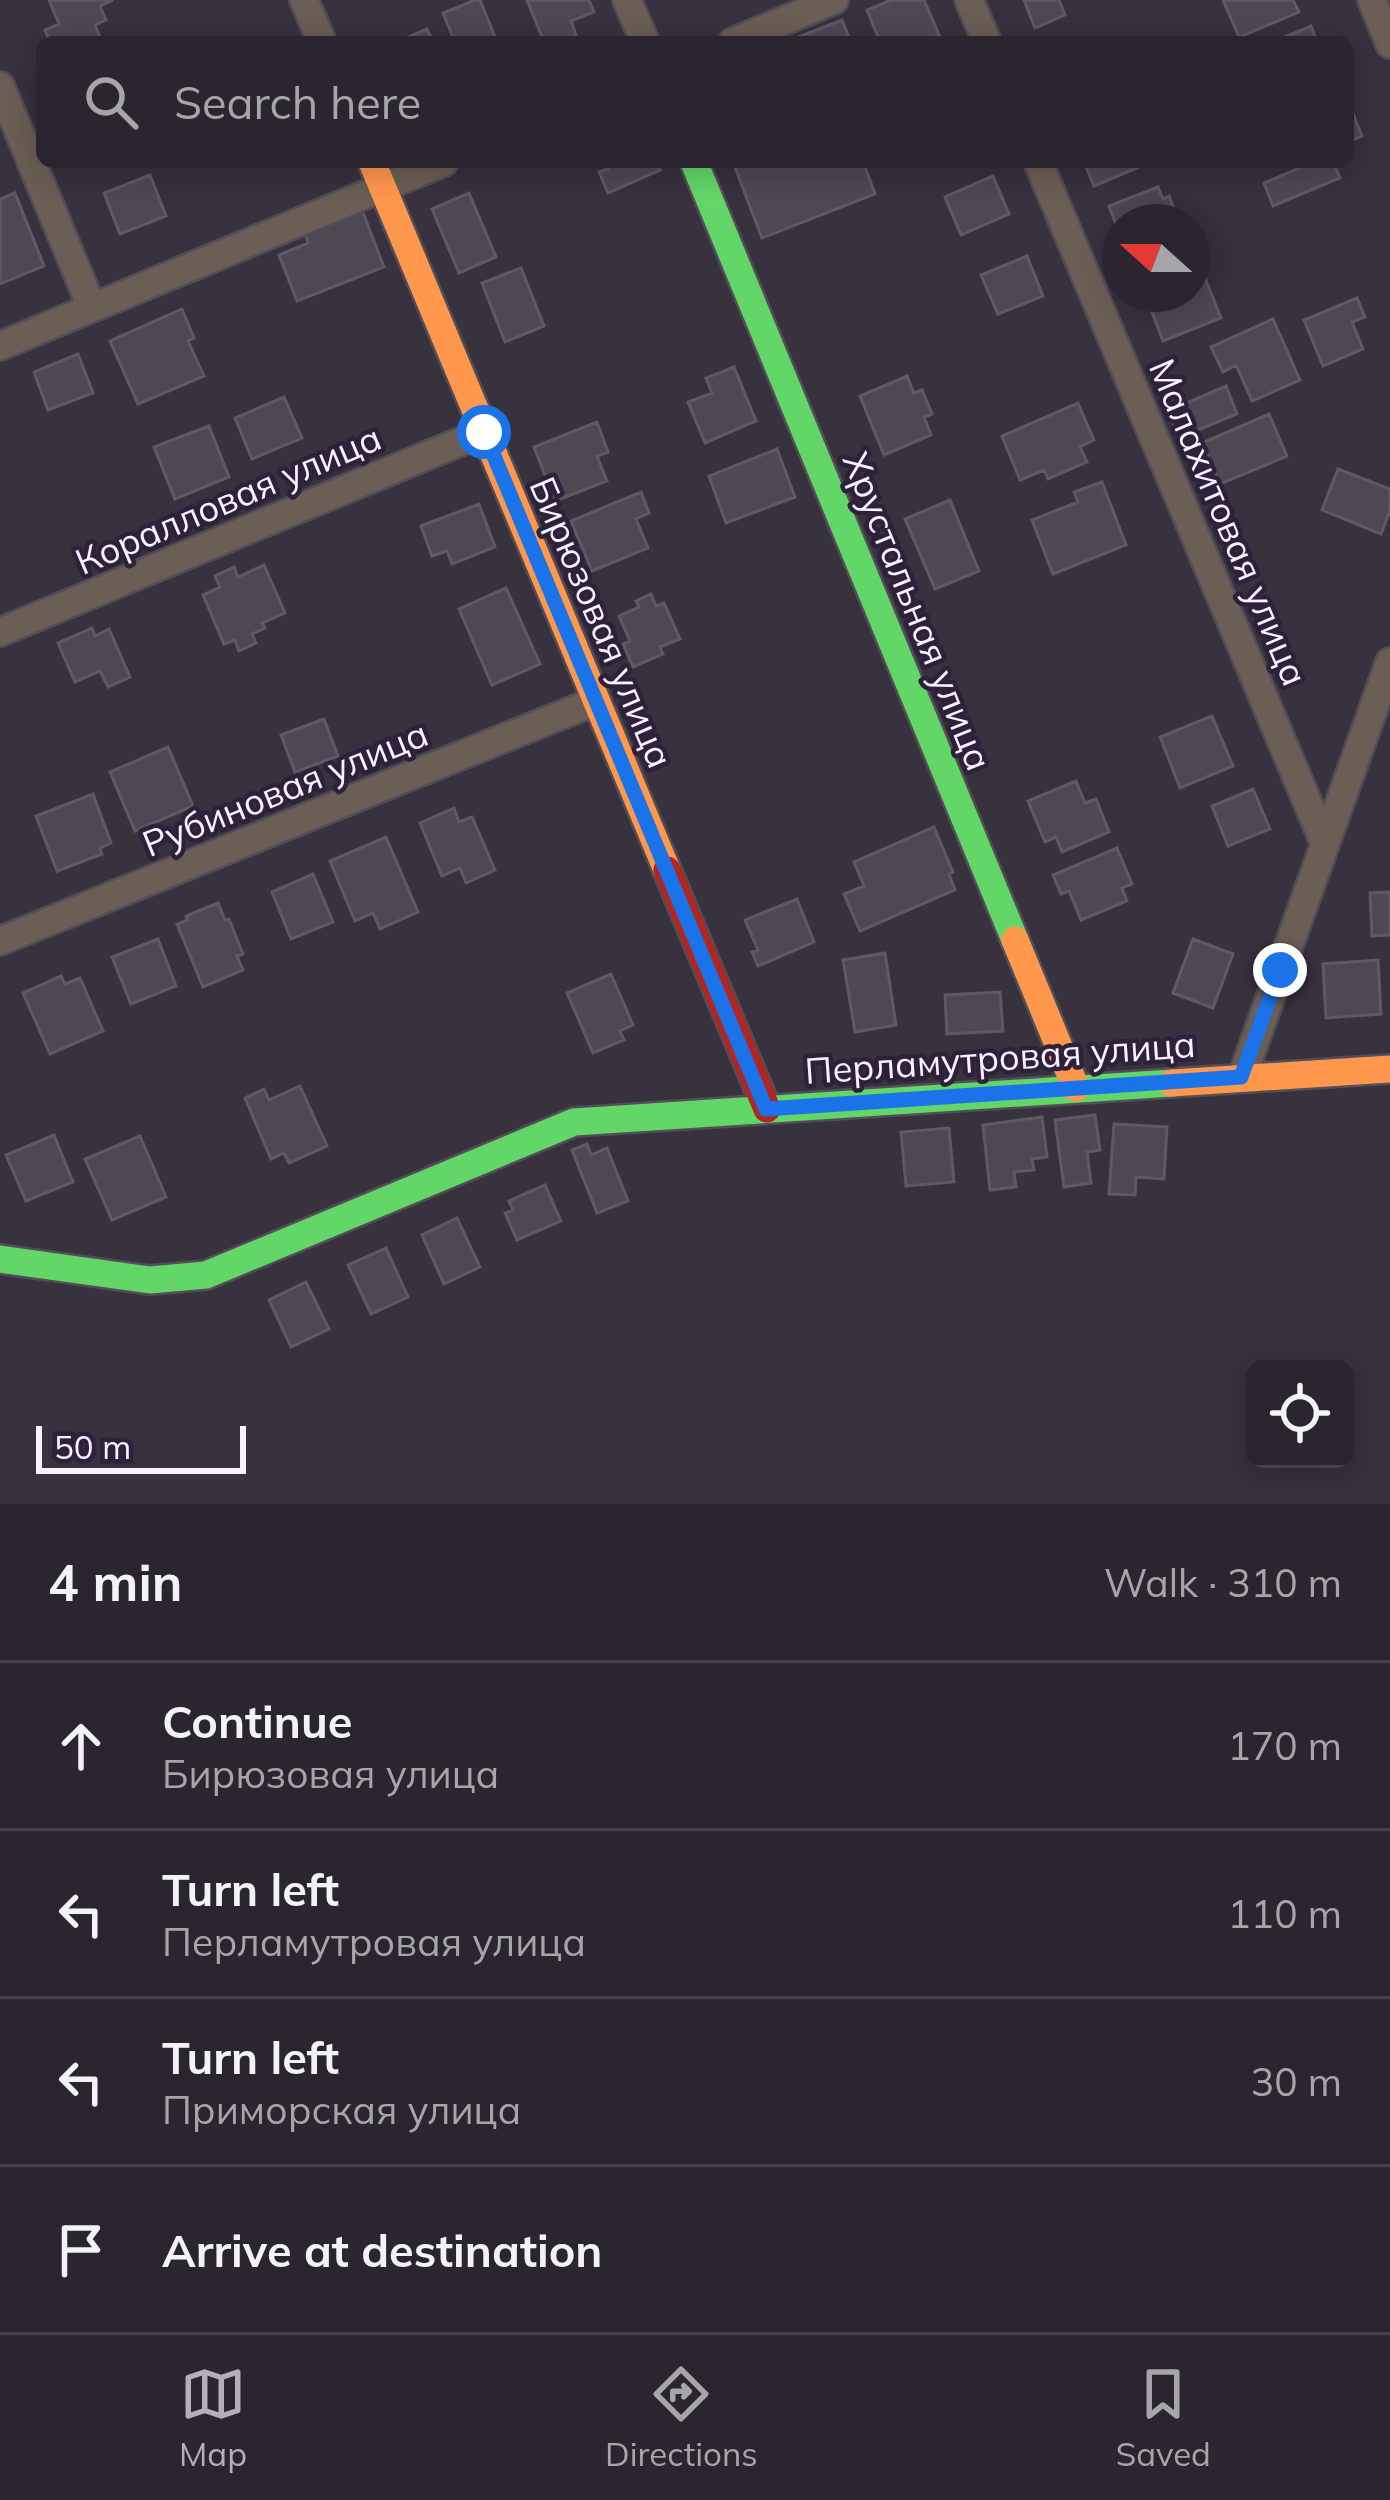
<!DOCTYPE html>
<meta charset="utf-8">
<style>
:root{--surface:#2a252e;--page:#36313a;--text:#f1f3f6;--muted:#a5a5aa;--line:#46424a;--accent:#b5aebb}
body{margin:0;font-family:Mulish,sans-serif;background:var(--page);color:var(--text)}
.controls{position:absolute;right:36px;bottom:36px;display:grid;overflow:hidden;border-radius:18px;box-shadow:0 6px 30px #0003}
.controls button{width:108px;height:108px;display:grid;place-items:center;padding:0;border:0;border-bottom:3px solid var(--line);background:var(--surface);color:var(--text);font:60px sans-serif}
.compass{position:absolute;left:1102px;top:204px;width:108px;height:108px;border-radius:50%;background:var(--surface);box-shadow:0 6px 30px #0003;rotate:291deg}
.scale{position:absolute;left:36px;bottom:30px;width:210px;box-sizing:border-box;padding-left:12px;border:6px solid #f8f1ff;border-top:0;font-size:33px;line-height:42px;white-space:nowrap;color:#f8f1ff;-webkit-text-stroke:9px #2e213a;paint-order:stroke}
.stop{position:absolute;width:36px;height:36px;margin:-27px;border:9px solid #1a73e8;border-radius:50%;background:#fff}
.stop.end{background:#1a73e8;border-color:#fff;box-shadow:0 3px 12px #0008}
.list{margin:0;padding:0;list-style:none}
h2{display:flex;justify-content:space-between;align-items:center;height:156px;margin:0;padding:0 48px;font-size:51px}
h2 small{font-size:39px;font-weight:400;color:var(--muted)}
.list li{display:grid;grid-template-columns:78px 1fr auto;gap:36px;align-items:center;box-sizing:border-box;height:168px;padding:0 48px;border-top:3px solid var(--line)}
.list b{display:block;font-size:45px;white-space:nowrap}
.list p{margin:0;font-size:39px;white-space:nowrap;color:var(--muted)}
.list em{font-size:39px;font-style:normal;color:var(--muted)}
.icon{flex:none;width:66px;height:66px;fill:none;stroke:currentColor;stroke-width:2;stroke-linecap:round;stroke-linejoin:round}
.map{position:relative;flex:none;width:1390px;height:1504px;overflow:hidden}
.search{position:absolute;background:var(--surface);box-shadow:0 6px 30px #0003;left:36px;right:36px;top:36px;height:132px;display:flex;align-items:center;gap:30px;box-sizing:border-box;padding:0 42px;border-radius:18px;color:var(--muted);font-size:45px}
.sheet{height:828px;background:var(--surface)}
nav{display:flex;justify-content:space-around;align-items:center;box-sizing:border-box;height:168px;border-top:3px solid var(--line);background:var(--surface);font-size:33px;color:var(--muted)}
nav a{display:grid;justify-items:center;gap:6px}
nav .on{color:var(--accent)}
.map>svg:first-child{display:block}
.building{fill:#4e4853;stroke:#5f5965;stroke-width:3}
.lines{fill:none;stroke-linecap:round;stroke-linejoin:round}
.street-casing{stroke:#534d58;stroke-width:32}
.fast-casing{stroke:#534d58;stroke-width:32}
.slow-casing{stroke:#534d58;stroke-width:32}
.jam-casing{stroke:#534d58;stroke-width:32}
.street{stroke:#6b5e54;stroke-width:27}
.fast{stroke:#63d668;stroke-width:27}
.slow{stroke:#ff974d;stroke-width:27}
.jam{stroke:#b3261e;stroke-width:27}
.route{stroke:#1a73e8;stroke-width:15}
.labels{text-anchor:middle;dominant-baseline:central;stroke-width:9;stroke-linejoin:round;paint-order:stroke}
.street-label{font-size:36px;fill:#f8f1ff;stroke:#2e213a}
</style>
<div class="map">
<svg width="1390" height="1504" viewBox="0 0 1390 1504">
<rect width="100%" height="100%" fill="#38313e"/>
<path class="building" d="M49 0H113L100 6 106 20 95 25 102 42H50L45 30 59 24Z
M475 0H480L497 42H455L443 13Z
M527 0H589L594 12 571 21 576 35 558 42H544Z
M891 0H924L939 35 922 42H880L867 10Z
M1024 0H1059L1065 15 1035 28Z
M1223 0H1293L1299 12 1239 37Z
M842 20 851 42H786Z
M1311 26 1317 42H1273Z
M427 29 433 42H397Z
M1348 101 1362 136 1348 142Z
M605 162H656L660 170 608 193 599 172 608 169Z
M733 162H863L875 194 762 238Z
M1084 162H1151L1094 186Z
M1314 162H1333L1340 178 1273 206 1264 183Z
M150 175 166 216 120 234 104 193Z
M993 176 1009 214 961 235 945 197Z
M1158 187 1163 199 1169 196 1179 222H1120V235L1109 206Z
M15 193 44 266 0 284V199Z
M469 193 496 257 459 273 432 209Z
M362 210 384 267 297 301 279 255 308 243 305 232Z
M1027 256 1043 296 998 314 981 275Z
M1192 267 1196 276 1203 273 1221 318 1163 341 1145 294H1192Z
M521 268 544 326 505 342 482 283Z
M1357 298 1365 317 1352 322 1363 349 1323 366 1304 320Z
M182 309 194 338 188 341 204 376 138 404 110 341Z
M1273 319 1300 380 1252 401 1236 365 1223 372 1211 347Z
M78 354 93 393 48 410 34 372Z
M734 367 756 421 705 443 688 402 712 393 706 378Z
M907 376 914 393 922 390 932 414 924 417 931 435 884 455 860 396Z
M1226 386 1237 414 1179 438 1168 411Z
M284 397 302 438 252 459 235 418Z
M1078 403 1094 440 1080 447 1087 462 1048 479 1044 470 1020 480 1002 436Z
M1269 414 1287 456 1220 484 1202 443Z
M597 422 608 452 597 456 607 481 555 501 534 447Z
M209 426 229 477 175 499 154 447Z
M777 449 795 497 726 523 709 476Z
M1338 469 1390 489V511L1381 534 1322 510Z
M1102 482 1126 545 1053 574 1032 520 1078 502 1074 492Z
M641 492 649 513 636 519 648 548 592 571 571 521Z
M950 500 979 571 935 589 905 519Z
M479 504 495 547 452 564 447 551 432 556 421 526Z
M264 565 285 613 262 623 265 628 252 634 256 643 239 651 235 640 224 644 203 595 220 587 215 576 234 567 238 577Z
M506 588 540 664 492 685 459 609Z
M651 594 656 606 664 603 680 639 660 647 663 654 633 667 623 644 630 641 619 616 639 607 636 601Z
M92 628 95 636 109 629 130 677 108 687 100 671 75 682 58 643Z
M1212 716 1233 766 1180 788 1160 737Z
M324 719 338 756 295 772 281 735Z
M168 747 193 806 135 831 110 772Z
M1076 781 1085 803 1096 799 1109 832 1062 852 1056 837 1045 842 1028 801Z
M1253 789 1270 829 1228 846 1212 806Z
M93 794 111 843 100 848 102 854 57 871 36 816Z
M454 808 459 822 472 817 495 870 466 883 460 868 442 876 420 823Z
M934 827 953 872 949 874 955 890 860 931 844 894 864 886 854 862Z
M386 837 418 912 380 929 373 913 355 921 330 861Z
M1117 848 1132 884 1122 888 1127 901 1081 920 1069 891 1061 894 1053 875Z
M313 874 333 922 291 939 272 892Z
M1390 892V935L1372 936 1370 893Z
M797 899 814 942 758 966 752 952 758 950 745 920Z
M218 903 225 920 229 919 243 954 237 956 243 970 203 987 177 924 188 920 186 916Z
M158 939 176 986 131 1004 112 957Z
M1193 939 1233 954 1213 1008 1173 993Z
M885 953 896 1025 855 1032 843 960Z
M1378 960 1381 1014 1326 1018 1323 964Z
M611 974 633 1025 620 1031 624 1040 593 1053 567 993Z
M61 976 65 984 80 978 103 1031 50 1054 23 993Z
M1000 992 1003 1031 947 1034 945 995Z
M300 1086 327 1146 289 1163 284 1153 271 1159 245 1098 264 1089 269 1100Z
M1095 1115 1100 1150 1087 1152 1091 1183 1064 1187 1055 1120Z
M1042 1117 1047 1157 1032 1159 1034 1170 1014 1172 1016 1187 990 1190 983 1125Z
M1114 1124 1167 1127 1164 1179 1136 1177 1135 1195 1109 1194Z
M949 1128 954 1182 906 1186 901 1132Z
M54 1135 73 1182 26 1201 6 1155Z
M140 1136 166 1197 112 1220 85 1159Z
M587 1144 591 1155 607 1148 628 1201 597 1213 572 1150Z
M545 1185 561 1221 517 1240 505 1213 513 1210 509 1201Z
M457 1218 480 1267 444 1284 422 1235Z
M386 1248 408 1297 371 1314 348 1265Z
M306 1282 329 1329 291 1347 269 1300Z"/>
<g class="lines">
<defs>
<path id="street" d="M304 0 322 42
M627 0 645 42
M969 0 987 42
M1372 0 1390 44
M733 42 834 0
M0 86 92 308
M1038 162 1325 844
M0 346 444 162
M0 632 484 432
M0 941 596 701
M1242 1077 1390 662"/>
<path id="fast" d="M694 162 1015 940
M0 1259 150 1280 206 1275 574 1122 1172 1083"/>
<path id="slow" d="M372 162 667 870
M1015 940 1076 1088
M1172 1083 1390 1069"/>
<path id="jam" d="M667 870 767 1109"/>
</defs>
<use href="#street" class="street-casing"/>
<use href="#fast" class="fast-casing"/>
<use href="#slow" class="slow-casing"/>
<use href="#jam" class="jam-casing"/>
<use href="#street" class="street"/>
<use href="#fast" class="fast"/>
<use href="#slow" class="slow"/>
<use href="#jam" class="jam"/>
</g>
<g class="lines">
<path class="route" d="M484 432 766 1109 1241 1077 1280 970"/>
</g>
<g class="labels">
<g class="street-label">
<text transform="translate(228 499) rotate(-23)">Коралловая улица</text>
<text transform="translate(1229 522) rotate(67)">Малахитовая улица</text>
<text transform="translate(918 611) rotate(68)">Хрустальная улица</text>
<text transform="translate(602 622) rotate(67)">Бирюзовая улица</text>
<text transform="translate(285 788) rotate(-22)">Рубиновая улица</text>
<text transform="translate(1000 1057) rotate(-4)">Перламутровая улица</text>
</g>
</g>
</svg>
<div class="controls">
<button><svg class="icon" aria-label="locate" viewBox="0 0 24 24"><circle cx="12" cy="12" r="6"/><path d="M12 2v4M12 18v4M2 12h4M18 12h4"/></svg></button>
</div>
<svg class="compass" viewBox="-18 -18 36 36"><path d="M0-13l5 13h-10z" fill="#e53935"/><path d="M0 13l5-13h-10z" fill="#a5a5aa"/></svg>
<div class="scale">50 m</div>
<div class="stop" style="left:484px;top:432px"></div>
<div class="stop end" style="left:1280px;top:970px"></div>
<div class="search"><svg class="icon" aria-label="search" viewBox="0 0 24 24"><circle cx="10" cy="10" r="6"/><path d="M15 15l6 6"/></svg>Search here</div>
</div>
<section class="sheet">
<h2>4 min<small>Walk · 310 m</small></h2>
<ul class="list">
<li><svg class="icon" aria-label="ahead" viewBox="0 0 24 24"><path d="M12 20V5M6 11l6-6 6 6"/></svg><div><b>Continue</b><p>Бирюзовая улица</p></div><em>170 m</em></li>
<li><svg class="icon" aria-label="left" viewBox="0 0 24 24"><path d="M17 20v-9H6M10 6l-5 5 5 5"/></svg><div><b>Turn left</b><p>Перламутровая улица</p></div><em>110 m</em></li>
<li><svg class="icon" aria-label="left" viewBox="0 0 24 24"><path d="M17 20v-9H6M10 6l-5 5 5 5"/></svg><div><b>Turn left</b><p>Приморская улица</p></div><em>30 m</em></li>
<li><svg class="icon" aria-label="arrive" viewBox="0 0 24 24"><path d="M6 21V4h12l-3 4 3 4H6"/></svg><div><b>Arrive at destination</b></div></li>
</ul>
</section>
<nav>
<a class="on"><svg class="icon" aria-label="map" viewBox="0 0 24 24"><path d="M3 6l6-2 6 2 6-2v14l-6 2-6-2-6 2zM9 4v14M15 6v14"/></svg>Map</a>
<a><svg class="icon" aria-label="directions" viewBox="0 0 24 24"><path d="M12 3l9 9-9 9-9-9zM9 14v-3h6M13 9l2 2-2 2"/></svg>Directions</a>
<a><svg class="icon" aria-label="saved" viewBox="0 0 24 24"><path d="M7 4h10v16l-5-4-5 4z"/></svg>Saved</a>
</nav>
